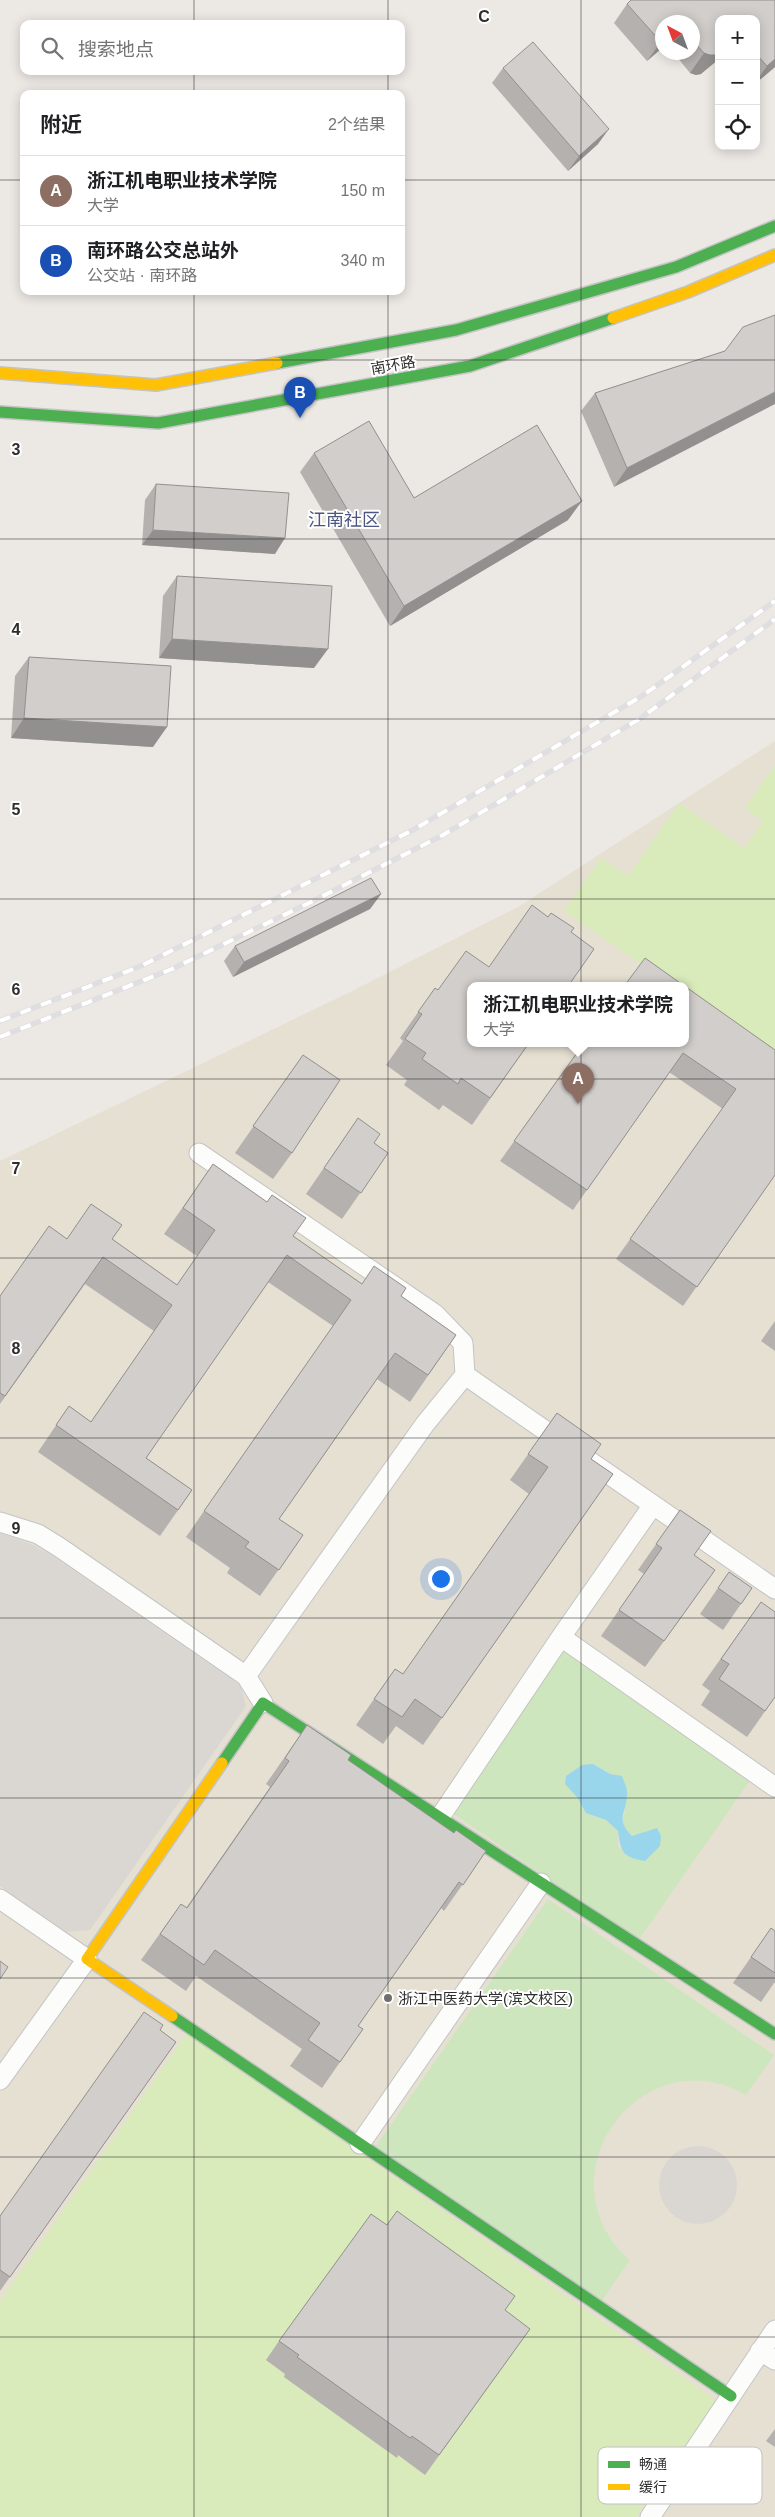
<!DOCTYPE html>
<html lang="zh">
<meta charset="utf-8">
<style>
:root{--surface:#fff;--page:#f2f2f2;--text:#202124;--muted:#757577;--line:#e0e0e0;--accent:#1a73e8}
body{margin:0;font-family:Arial,"Noto Sans SC",sans-serif;background:var(--page);color:var(--text)}
.controls{position:absolute;right:15px;top:15px;display:grid;overflow:hidden;border-radius:10px;box-shadow:0 2px 12px #0003}
.controls button{width:45px;height:45px;display:grid;place-items:center;padding:0;border:0;border-bottom:1px solid var(--line);background:var(--surface);color:var(--text);font:25px sans-serif}
.compass{position:absolute;left:655px;top:15px;width:45px;height:45px;border-radius:50%;background:var(--surface);box-shadow:0 2px 12px #0003;rotate:319deg}
.you{position:absolute;left:440px;top:1578px;width:18px;height:18px;margin:-12px;border:4px solid #fff;border-radius:50%;background:#1a73e8;box-shadow:0 0 0 8px #1a73e833}
.badge{display:grid;place-items:center;width:32px;height:32px;border-radius:50%;background:var(--accent);color:#fff;font-size:16px;font-weight:700}
.pin{position:absolute;translate:-50% -41px;filter:drop-shadow(0 1px 2px #0008)}
.pin::after{content:'';position:absolute;top:26px;width:18px;height:15px;background:inherit;clip-path:polygon(0 0,100% 0,50% 100%)}
.popup{position:absolute;left:467px;top:982px;width:222px;height:65px;box-sizing:border-box;display:grid;place-content:center;border-radius:10px;background:var(--surface);filter:drop-shadow(0 1px 4px #0005);font-size:16px;white-space:nowrap;color:var(--muted)}
.popup b{font-size:19px;color:var(--text)}
.popup::after{content:'';position:absolute;left:50%;top:100%;margin-left:-10px;border:10px solid transparent;border-top-color:var(--surface)}
.list{margin:0;padding:0;list-style:none}
h2{display:flex;justify-content:space-between;align-items:center;height:65px;margin:0;padding:0 20px;font-size:21px}
h2 small{font-size:16px;font-weight:400;color:var(--muted)}
.list li{display:grid;grid-template-columns:32px 1fr auto;gap:15px;align-items:center;box-sizing:border-box;height:70px;padding:0 20px;border-top:1px solid var(--line)}
.list b{display:block;font-size:19px;white-space:nowrap}
.list p{margin:0;font-size:16px;white-space:nowrap;color:var(--muted)}
.list em{font-size:16px;font-style:normal;color:var(--muted)}
.icon{flex:none;width:28px;height:28px;fill:none;stroke:currentColor;stroke-width:2;stroke-linecap:round;stroke-linejoin:round}
.map{position:relative;flex:none;width:775px;height:2517px;overflow:hidden}
.search{position:absolute;background:var(--surface);box-shadow:0 2px 12px #0003;left:20px;top:20px;width:385px;height:55px;display:flex;align-items:center;gap:12px;box-sizing:border-box;padding:0 18px;border-radius:10px;color:var(--muted);font-size:19px}
.panel{position:absolute;background:var(--surface);box-shadow:0 2px 12px #0003;left:20px;top:90px;width:385px;height:205px;border-radius:10px}
.map>svg:first-child{display:block}
.education{fill:#e6e0d3;fill-rule:evenodd}
.green{fill:#cee6be;fill-rule:evenodd}
.pitch{fill:#d9eabb}
.plaza{fill:#dad6d2}
.water{fill:#99d6ec}
.lines{fill:none;stroke-linecap:round;stroke-linejoin:round}
.street-casing{stroke:#c5c4c5;stroke-width:21}
.fast-casing{stroke:#c5c4c5;stroke-width:14}
.slow-casing{stroke:#c5c4c5;stroke-width:14}
.street{stroke:#fcfcfb;stroke-width:19}
.fast{stroke:#4caf50;stroke-width:11}
.slow{stroke:#ffc107;stroke-width:11}
.rail-casing{stroke:#dfdfe1;stroke-width:5.5}
.rail{stroke:#fff;stroke-width:4;stroke-dasharray:11;stroke-linecap:butt}
.wall{fill:#b4b1af}
.shaded-wall{fill:#92908e}
.building{fill:#d1cecb;stroke:#92908e}
.grid{fill:none;stroke:#2e2e2e;stroke-width:1;stroke-opacity:0.55}
.poi-dot{fill:#706f6e;stroke:#fff;stroke-width:2}
.labels{text-anchor:middle;dominant-baseline:central;stroke-width:4;stroke-linejoin:round;paint-order:stroke}
.street-label{font-size:15px;fill:#2e2e2e;stroke:#fff}
.poi-label{font-size:15px;fill:#2e2e2e;stroke:#fff;text-anchor:start}
.quarter-label{font-size:18px;fill:#4d5680;stroke:#fff}
.key{fill:#fff;stroke:#c0c0c0;stroke-width:1}
.key-label{font-size:14px;fill:#2e2e2e}
.grid-label{font-size:16px;text-anchor:middle;font-weight:bold;fill:#2e2e2e;stroke:#fff;stroke-width:4;stroke-linejoin:round;paint-order:stroke}
</style>
<div class="map">
<svg width="775" height="2517" viewBox="0 0 775 2517">
<rect width="100%" height="100%" fill="#ece8e4"/>
<path class="education" d="M775 741V2517H0V1161L348 993 518 907ZM470 985H686V1043H470Z"/>
<path class="green" d="M564 1649 751 1779 638 1941 451 1812ZM593 1764 610 1774 617 1775C619 1783 625 1794 625 1803 627 1821 614 1818 632 1836L641 1835 652 1828 624 1852 618 1846V1831L606 1820 586 1813 577 1797Z
M548 1899 774 2055 746 2095C641 2034 537 2179 630 2260L601 2302 376 2146Z"/>
<path class="pitch" d="M775 765V1057L686 995V985H671L564 911 601 858 628 876 679 803 744 848 763 821 745 808Z
M187 2033 717 2401 636 2517H0V2301Z"/>
<path class="plaza" d="M0 1533 31 1544 51 1555 241 1686 246 1706 90 1930 67 1932 0 1886Z
M659 2185a39 39 0 1 1 78 0a39 39 0 1 1-78 0Z"/>
<path class="water" d="M593 1764 610 1774 622 1776C624 1782 628 1789 627 1795 626 1815 615 1818 632 1836L657 1828 661 1836 660 1846 645 1861C622 1857 621 1852 618 1831L606 1820 586 1813 577 1797 565 1784 566 1776 582 1765Z"/>
<g class="lines">
<defs>
<path id="street" d="M199 1153 435 1314 463 1343 465 1375
M591 1462 775 1589
M0 1522 38 1534 59 1547 246 1676
M561 1637 775 1787
M263 1703 246 1676 425 1424 465 1375 566 1445
M440 1817 561 1637 653 1505
M0 1899 87 1959 0 2080
M360 2144 541 1883
M760 2351 775 2360
M650 2517 775 2330"/>
<path id="fast" d="M277 363 456 330 676 267 775 226
M0 412 158 423 470 366 613 318
M222 1763 263 1703 775 2034
M172 2016 731 2396"/>
<path id="slow" d="M613 318 688 292 775 255
M0 373 156 385 277 363
M172 2016 87 1959 222 1763"/>
</defs>
<use href="#street" class="street-casing"/>
<use href="#fast" class="fast-casing"/>
<use href="#slow" class="slow-casing"/>
<use href="#street" class="street"/>
<use href="#fast" class="fast"/>
<use href="#slow" class="slow"/>
<defs>
<path id="rail" d="M0 1021 141 966 413 830 642 696 775 601
M0 1037 172 969 309 903 443 835 641 718 775 619"/>
</defs>
<use href="#rail" class="rail-casing"/>
<use href="#rail" class="rail"/>
</g>
<path class="wall" d="M775 0V67L756 83V19H719L701 74 696 75 690 73 673 52H692V22H662V48L647 61 614 23 627 4Z
M503 68 598 144 568 171 492 83Z
M725 351 614 487 581 411 595 393Z
M314 453 414 498 568 520 390 626 300 472Z
M156 484 275 554 142 545 145 500Z
M177 576 314 668 159 658 163 596Z
M29 657 153 747 11 738 15 676Z
M381 894 370 909 233 977 224 961 235 946Z
M571 932 529 1043 472 1125 443 1105 439 1110 404 1085 407 1080 386 1065 403 1041 400 1038 435 988 438 990 489 967Z
M584 1043 775 1050V1175L683 1306 616 1259 723 1109 669 1072 573 1210 500 1161Z
M303 1055 292 1153 273 1179 235 1153Z
M358 1118 374 1143 388 1153 342 1219 306 1194Z
M213 1164 293 1236 362 1284 401 1296 456 1335 410 1402 377 1379 279 1519 303 1535 260 1596 227 1573 230 1568 186 1537 333 1326 268 1282 146 1458 192 1490 160 1536 38 1452 69 1406 91 1422 154 1331 85 1284 0 1404V1296L67 1239H112L177 1285 197 1256 164 1234Z
M775 1321V1351L761 1341Z
M557 1413 591 1459 613 1474 423 1745 396 1726 383 1744 356 1725 395 1669 403 1674 529 1494 510 1480Z
M680 1510 694 1555 696 1596 645 1667 601 1636 644 1574 638 1570Z
M729 1572 752 1588 723 1630 700 1614Z
M761 1602 775 1697 747 1737 701 1705 710 1691 702 1685Z
M307 1725 348 1760 454 1833 486 1851 444 1911 441 1908 358 2026 363 2029 322 2088 290 2066 302 2049 196 1976 186 1991 141 1960 181 1904 186 1908 270 1787 266 1784Z
M771 1928 775 1931V1983H774L761 2002 733 1983Z
M176 2042 0 2291V2216Z
M505 2311 530 2329 425 2475 398 2455 397 2458 284 2377 285 2374 266 2360 279 2341Z
M775 2429V2447L766 2441Z"/>
<path class="shaded-wall" d="M662 40V48L647 61 661 42Z
M719 51V59L701 74 696 75 690 73 704 53Z
M775 59V67L756 83V82L767 66Z
M609 129 598 144 568 171 579 156Z
M775 392V404L614 487 627 468Z
M582 501 568 520 390 626 404 606Z
M153 530 285 538 275 554 142 545Z
M172 639 328 649 314 668 159 658Z
M24 718 167 727 153 747 11 738Z
M381 894 370 909 233 977 244 962Z
M715 1570 696 1596 645 1667 664 1641Z"/>
<path class="building" d="M631 0H775V59L767 66 756 54V19H719V51L715 55H710L704 53 692 40V22H662V40L661 42 627 4Z
M533 42 609 129 579 156 503 68Z
M775 315V392L627 468 595 393 725 351 743 327Z
M369 421 414 498 537 425 582 501 404 606 314 453Z
M156 484 289 493 285 538 153 530Z
M177 576 332 586 328 649 172 639Z
M29 657 171 666 167 727 24 718Z
M371 878 381 894 244 962 235 946Z
M532 905 548 917 551 913 574 928 571 932 594 949 569 985H470V1043H529L490 1098 461 1078 458 1084 422 1059 426 1053 405 1039 422 1014 418 1012 435 988 438 990 466 951 489 967Z
M645 958 683 985H625Z
M686 987 775 1050V1175L697 1287 630 1239 736 1089 683 1053 587 1190 514 1141 584 1043H686Z
M303 1055 340 1080 292 1153 253 1126Z
M358 1118 380 1134 374 1143 388 1153 361 1193 324 1168Z
M213 1164 267 1202 272 1195 306 1218 293 1236 362 1284 374 1266 406 1288 401 1296 456 1335 428 1375 395 1353 279 1519 303 1535 279 1570 245 1547 249 1542 204 1511 351 1300 287 1255 146 1458 192 1490 178 1510 56 1425 69 1406 91 1422 172 1305 103 1257 5 1396 0 1393V1296L49 1226 67 1239 91 1204 122 1225 112 1239 177 1285 215 1230 183 1208Z
M557 1413 601 1444 591 1459 613 1474 442 1718 415 1699 402 1717 374 1699 395 1669 403 1674 548 1467 528 1454Z
M680 1510 711 1531 694 1555 715 1570 664 1641 619 1610 662 1548 656 1544Z
M729 1572 752 1588 741 1604 718 1588Z
M761 1602 775 1612V1697L765 1711 719 1679 729 1664 721 1659Z
M307 1725 351 1755 348 1760 454 1833 456 1830 486 1851 463 1885 459 1882 358 2026 363 2029 340 2062 308 2040 320 2023 215 1950 204 1965 160 1934 181 1904 187 1908 289 1761 285 1758Z
M771 1928 775 1931V1973L751 1957Z
M0 1961 8 1967 0 1979Z
M144 2012 163 2025 160 2030 176 2042 10 2277 0 2270V2216Z
M397 2211 515 2296 505 2310 530 2329 439 2455 412 2436 410 2438 297 2357 299 2355 279 2341 371 2214 387 2225Z"/>
<path class="grid" d="M194 0V24M388 0V24M581 0V2517M194 71V94M388 71V94M0 180H24M401 180H775M194 291V2517M388 291V2517M0 360H775M0 539H775M0 719H775M0 899H775M0 1079H775M0 1258H775M0 1438H775M0 1618H775M0 1798H775M0 1978H775M0 2157H775M0 2337H775"/>
<circle class="poi-dot" cx="388" cy="1998" r="5"/>
<g class="labels">
<g class="street-label">
<text transform="translate(393 365) rotate(-10)">南环路</text>
</g>
<g class="poi-label">
<text x="398" y="1998">浙江中医药大学(滨文校区)</text>
</g>
<g class="quarter-label">
<text x="344" y="520">江南社区</text>
</g>
</g>
<rect x="598" y="2447" width="164" height="57" rx="8" class="key"/>
<rect x="608" y="2461" width="22" height="7" fill="#4caf50"/>
<rect x="608" y="2484" width="22" height="6" fill="#ffc107"/>
<g class="key-label">
<text x="639" y="2469">畅通</text>
<text x="639" y="2492">缓行</text>
</g>
<g class="grid-label">
<text x="484" y="22">C</text>
<text x="16" y="455">3</text>
<text x="16" y="635">4</text>
<text x="16" y="815">5</text>
<text x="16" y="995">6</text>
<text x="16" y="1174">7</text>
<text x="16" y="1354">8</text>
<text x="16" y="1534">9</text>
</g>
</svg>
<div class="controls">
<button>+</button>
<button>−</button>
<button><svg class="icon" aria-label="locate" viewBox="0 0 24 24"><circle cx="12" cy="12" r="6"/><path d="M12 2v4M12 18v4M2 12h4M18 12h4"/></svg></button>
</div>
<svg class="compass" viewBox="-18 -18 36 36"><path d="M0-13l5 13h-10z" fill="#e53935"/><path d="M0 13l5-13h-10z" fill="#757577"/></svg>
<div class="you"></div>
<div class="pin badge" style="left:578px;top:1104px;background:#8d6e63">A</div>
<div class="popup"><b>浙江机电职业技术学院</b>大学</div>
<div class="pin badge" style="left:300px;top:418px;background:#1a4fb4">B</div>
<div class="search"><svg class="icon" aria-label="search" viewBox="0 0 24 24"><circle cx="10" cy="10" r="6"/><path d="M15 15l6 6"/></svg>搜索地点</div>
<section class="panel">
<h2>附近<small>2个结果</small></h2>
<ul class="list">
<li><span class="badge" style="background:#8d6e63">A</span><div><b>浙江机电职业技术学院</b><p>大学</p></div><em>150 m</em></li>
<li><span class="badge" style="background:#1a4fb4">B</span><div><b>南环路公交总站外</b><p>公交站 · 南环路</p></div><em>340 m</em></li>
</ul>
</section>
</div>
